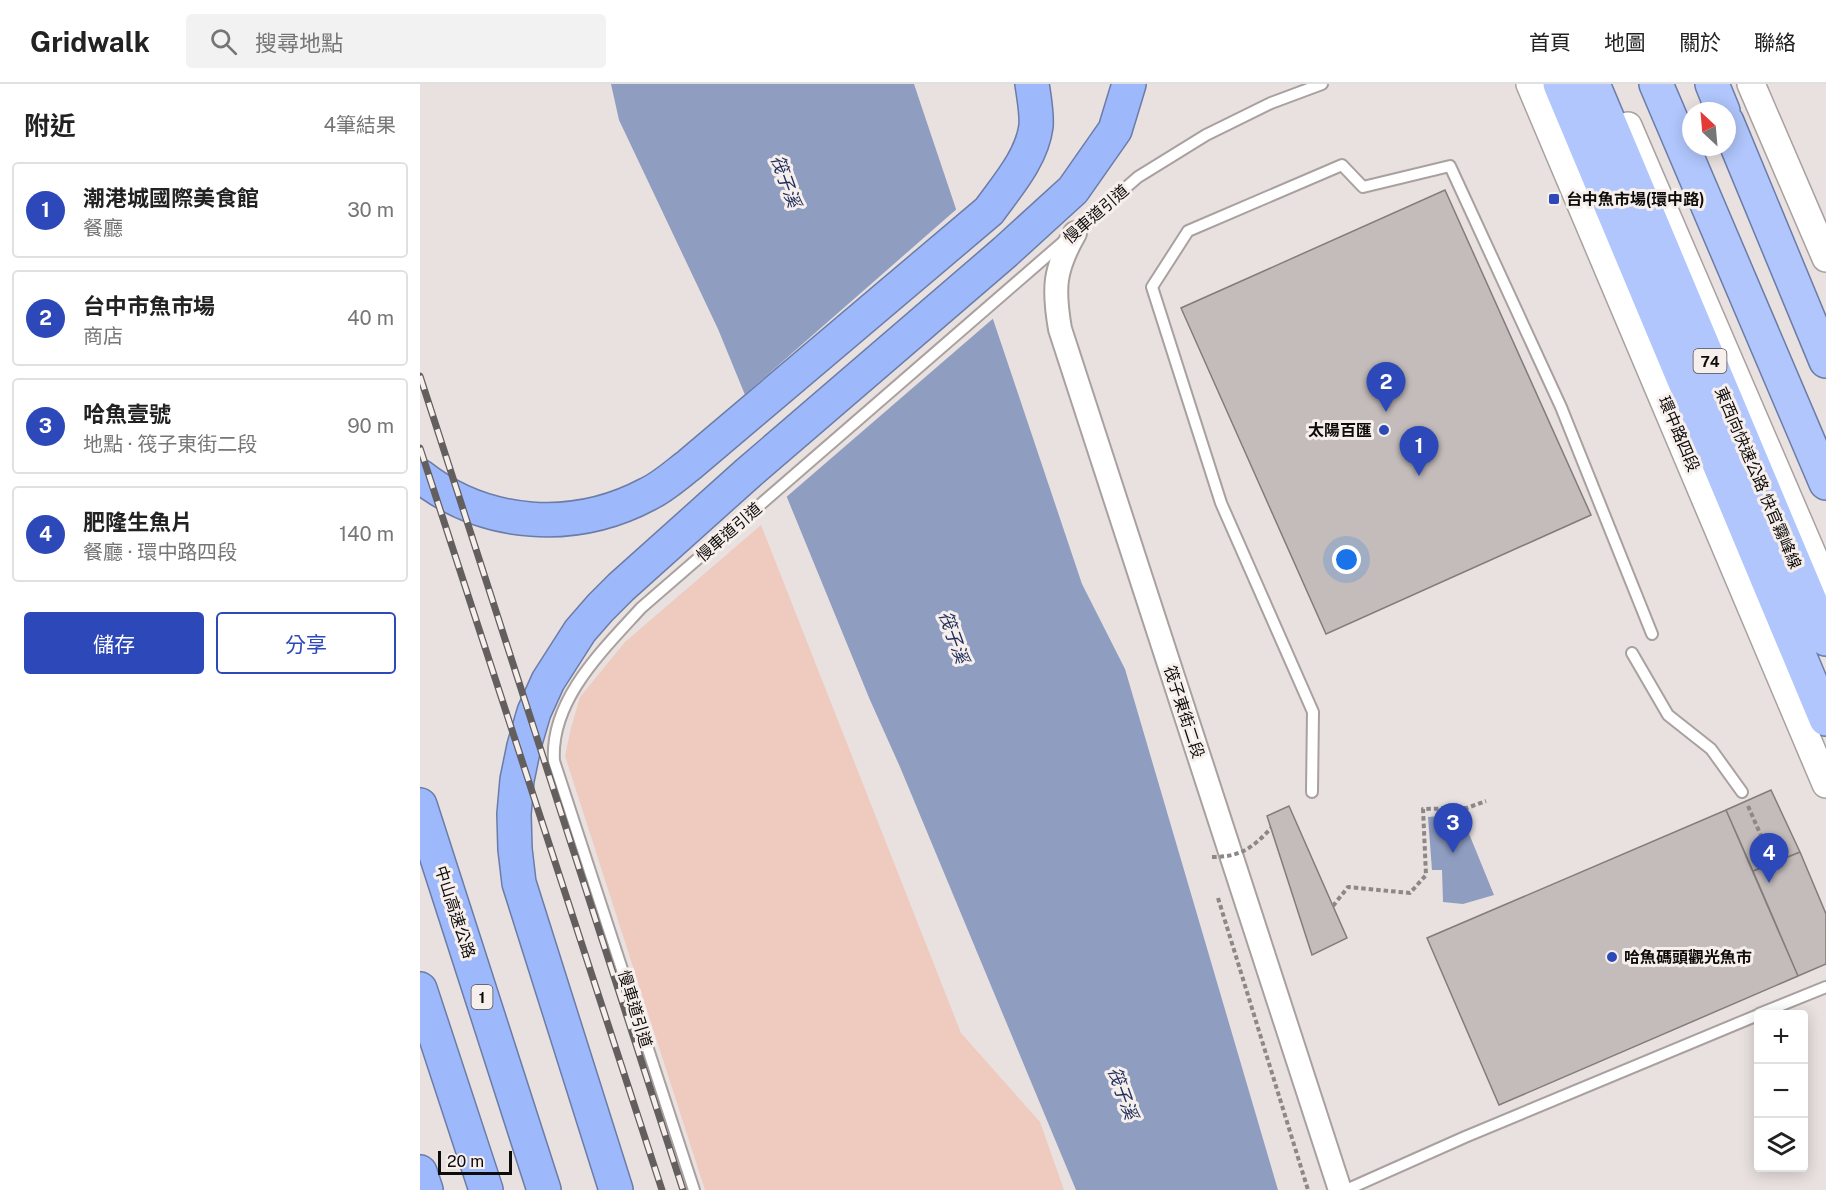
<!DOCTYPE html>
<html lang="zh-TW">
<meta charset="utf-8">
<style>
:root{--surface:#fff;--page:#f2f2f2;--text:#222;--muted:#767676;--line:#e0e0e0;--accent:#2d49b9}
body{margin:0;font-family:"Public Sans","Noto Sans TC",sans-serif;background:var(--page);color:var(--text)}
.controls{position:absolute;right:18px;bottom:18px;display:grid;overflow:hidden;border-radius:6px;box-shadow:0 3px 15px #0003}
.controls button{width:54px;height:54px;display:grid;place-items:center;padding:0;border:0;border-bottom:2px solid var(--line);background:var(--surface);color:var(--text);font:30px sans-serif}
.compass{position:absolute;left:1262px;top:18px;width:54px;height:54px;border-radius:50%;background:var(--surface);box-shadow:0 3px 15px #0003;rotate:334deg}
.scale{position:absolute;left:18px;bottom:15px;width:74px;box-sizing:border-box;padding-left:6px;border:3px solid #0e0c0b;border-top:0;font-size:16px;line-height:21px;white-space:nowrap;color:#0e0c0b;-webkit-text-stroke:4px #f6efec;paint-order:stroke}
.you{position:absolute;left:927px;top:476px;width:21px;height:21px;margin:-15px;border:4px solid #fff;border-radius:50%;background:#1a73e8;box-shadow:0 0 0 9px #1a73e833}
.badge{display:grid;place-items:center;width:39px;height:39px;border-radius:50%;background:var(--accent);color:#fff;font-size:20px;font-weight:700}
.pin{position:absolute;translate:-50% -50px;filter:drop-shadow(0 2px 3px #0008)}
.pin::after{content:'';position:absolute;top:32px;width:21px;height:18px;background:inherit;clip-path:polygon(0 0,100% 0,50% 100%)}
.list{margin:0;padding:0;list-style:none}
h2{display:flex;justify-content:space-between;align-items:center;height:78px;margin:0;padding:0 24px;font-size:26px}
h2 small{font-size:20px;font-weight:400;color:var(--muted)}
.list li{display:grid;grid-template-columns:39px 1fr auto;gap:18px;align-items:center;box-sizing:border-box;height:96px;margin:0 12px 12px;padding:0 12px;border:2px solid var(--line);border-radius:6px}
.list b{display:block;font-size:22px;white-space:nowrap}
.list p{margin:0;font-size:20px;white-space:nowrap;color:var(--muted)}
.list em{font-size:20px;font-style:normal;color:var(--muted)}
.actions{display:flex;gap:12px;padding:18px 24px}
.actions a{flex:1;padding:14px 0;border:2px solid var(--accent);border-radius:6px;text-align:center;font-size:21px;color:var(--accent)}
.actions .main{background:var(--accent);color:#fff}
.icon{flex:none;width:33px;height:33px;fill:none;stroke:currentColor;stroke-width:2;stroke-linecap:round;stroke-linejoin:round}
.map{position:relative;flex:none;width:1406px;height:1106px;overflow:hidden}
header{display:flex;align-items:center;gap:36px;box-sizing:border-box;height:84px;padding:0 30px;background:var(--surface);border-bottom:2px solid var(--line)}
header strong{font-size:28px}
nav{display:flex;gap:33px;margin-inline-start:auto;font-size:21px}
.search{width:420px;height:54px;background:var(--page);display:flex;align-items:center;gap:15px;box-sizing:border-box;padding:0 21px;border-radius:6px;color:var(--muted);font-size:22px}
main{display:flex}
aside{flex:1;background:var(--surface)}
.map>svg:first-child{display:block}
.green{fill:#efcabf}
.water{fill:#8f9dc1}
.pier{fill:#e8e1df}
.building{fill:#c3bcba;stroke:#827c7a;stroke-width:1.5}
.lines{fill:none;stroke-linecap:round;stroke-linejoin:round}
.service-casing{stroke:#a8a19f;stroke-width:14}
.minor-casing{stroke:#a8a19f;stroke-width:26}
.tertiary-casing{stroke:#a8a19f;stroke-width:30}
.trunk-casing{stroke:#6b7ca7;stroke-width:36}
.motorway-casing{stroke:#6b7ca7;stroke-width:36}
.path{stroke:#8c8886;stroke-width:4;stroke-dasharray:4.5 3;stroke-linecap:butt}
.service{stroke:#fff;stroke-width:10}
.minor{stroke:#fff;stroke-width:22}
.tertiary{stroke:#fff;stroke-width:27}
.trunk{stroke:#b0c6fc;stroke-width:33}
.motorway{stroke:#9db8fb;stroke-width:33}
.rail-casing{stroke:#635f5e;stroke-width:7}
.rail{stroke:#f6efec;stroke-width:4.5;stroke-dasharray:14;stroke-linecap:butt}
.path-bridge{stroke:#8c8886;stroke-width:4;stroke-dasharray:4.5 3;stroke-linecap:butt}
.poi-dot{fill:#2d49b9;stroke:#f6efec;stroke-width:2}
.labels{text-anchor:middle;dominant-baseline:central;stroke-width:6;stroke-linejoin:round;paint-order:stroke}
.shield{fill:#f6efec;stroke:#54504e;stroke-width:1.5}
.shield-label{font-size:15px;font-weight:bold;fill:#0e0c0b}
.poi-label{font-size:16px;font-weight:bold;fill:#0e0c0b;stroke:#f6efec;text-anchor:start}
.street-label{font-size:16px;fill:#0e0c0b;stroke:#f6efec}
.water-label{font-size:18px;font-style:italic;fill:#1e2d5b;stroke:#f6efec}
</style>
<header>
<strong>Gridwalk</strong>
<div class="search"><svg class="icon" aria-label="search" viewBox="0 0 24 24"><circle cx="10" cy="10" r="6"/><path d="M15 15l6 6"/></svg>搜尋地點</div>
<nav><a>首頁</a><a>地圖</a><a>關於</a><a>聯絡</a></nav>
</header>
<main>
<aside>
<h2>附近<small>4筆結果</small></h2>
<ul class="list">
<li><span class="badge">1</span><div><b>潮港城國際美食館</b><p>餐廳</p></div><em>30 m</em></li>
<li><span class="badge">2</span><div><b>台中市魚市場</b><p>商店</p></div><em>40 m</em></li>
<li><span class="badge">3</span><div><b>哈魚壹號</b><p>地點 · 筏子東街二段</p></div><em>90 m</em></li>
<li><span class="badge">4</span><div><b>肥隆生魚片</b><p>餐廳 · 環中路四段</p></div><em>140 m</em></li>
</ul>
<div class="actions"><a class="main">儲存</a><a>分享</a></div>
</aside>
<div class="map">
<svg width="1406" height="1106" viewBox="0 0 1406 1106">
<rect width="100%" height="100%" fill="#e8e1df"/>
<path class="green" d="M341 441 541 949 620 1038 644 1106H285L145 672 151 644 160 613 205 558Z"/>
<path class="water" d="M191 0H494L662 500 705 585 858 1106H656L480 683 450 616 298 245 199 36Z
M1041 730 1074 811 1043 820 1023 818 1022 786H1012L1008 733Z"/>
<path class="pier" d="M539 123 576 232 364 415 322 313Z"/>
<path class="building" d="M1025 106 1171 431 906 550 761 224Z
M1351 706 1380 768 1333 787 1306 726Z
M869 722 927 854 892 871 847 732Z
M1306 726 1378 892 1079 1021 1007 854Z
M1380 768 1406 830V880L1378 892 1333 787Z"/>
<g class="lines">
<defs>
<path id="service" d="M1212 569 1248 631 1291 665 1322 708
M892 708 893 628 801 419 732 203 768 147 922 81 943 103 1030 82 1141 323 1232 550
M1339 930 1406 903
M274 1106 134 677C130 616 183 566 221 524L718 93 786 51 851 19 902 0
M926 1106 1045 1053 1338 931"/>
<path id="minor" d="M655 149C634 186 633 204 640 245L920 1106"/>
<path id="tertiary" d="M1110 0 1406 700
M1331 0 1406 174
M1208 42 1406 502"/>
<path id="trunk" d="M1140 0 1406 635
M1173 0 1406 555
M1236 0 1406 399
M1292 0 1303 27
M1307 38 1406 277"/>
<path id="motorway" d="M0 392C66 444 155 449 228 410 243 403 256 391 269 381L569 127C587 102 612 74 616 42 617 29 614 13 612 0
M0 721 124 1106
M0 905 66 1106
M0 1088 6 1106
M196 1106 99 799 95 765 94 730 97 696 104 662 114 628 128 597 160 547 180 524 201 503 327 390 585 168 653 106 695 46 709 0"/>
</defs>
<use href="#service" class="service-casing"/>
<use href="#minor" class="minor-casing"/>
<use href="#tertiary" class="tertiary-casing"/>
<use href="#trunk" class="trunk-casing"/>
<use href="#motorway" class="motorway-casing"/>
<path class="path" d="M1328 722 1353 779
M798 814 888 1106
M913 822 928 803 990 809 1006 791 1003 725 1047 724 1066 717"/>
<use href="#service" class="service"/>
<use href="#minor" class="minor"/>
<use href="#tertiary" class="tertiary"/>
<use href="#trunk" class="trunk"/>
<use href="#motorway" class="motorway"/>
<defs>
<path id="rail" d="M0 292 263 1106
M0 364 242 1106"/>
</defs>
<use href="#rail" class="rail-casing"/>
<use href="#rail" class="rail"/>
<path class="path-bridge" d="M792 773C820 773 833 764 851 744"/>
</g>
<g class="poi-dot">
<rect x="1128" y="109" width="12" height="12" rx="3"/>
<circle cx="964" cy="346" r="6"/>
<circle cx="1192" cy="873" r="6"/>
</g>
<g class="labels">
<g class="shield">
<rect x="1273.5" y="265" width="33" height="24" rx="4.5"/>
<rect x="51.5" y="901" width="21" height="24" rx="4.5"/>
</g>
<g class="shield-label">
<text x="1290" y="277">74</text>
<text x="62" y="913">1</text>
</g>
<g class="poi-label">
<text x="1146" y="115">台中魚市場(環中路)</text>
<text x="952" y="346" text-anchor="end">太陽百匯</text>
<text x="1204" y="873">哈魚碼頭觀光魚市</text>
</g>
<g class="street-label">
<text transform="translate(676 130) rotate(-41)">慢車道引道</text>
<text transform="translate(1259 350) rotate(67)">環中路四段</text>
<text transform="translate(1338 394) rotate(67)">東西向快速公路 快官霧峰線</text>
<text transform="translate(309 448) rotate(-41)">慢車道引道</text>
<text transform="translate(764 628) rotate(72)">筏子東街二段</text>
<text transform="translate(35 828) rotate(72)">中山高速公路</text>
<text transform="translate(215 925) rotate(73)">慢車道引道</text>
</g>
<g class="water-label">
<text transform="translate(366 97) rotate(70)">筏子溪</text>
<text transform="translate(534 553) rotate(70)">筏子溪</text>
<text transform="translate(703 1009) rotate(70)">筏子溪</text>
</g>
</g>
</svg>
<div class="controls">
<button>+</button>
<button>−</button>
<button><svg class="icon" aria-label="layers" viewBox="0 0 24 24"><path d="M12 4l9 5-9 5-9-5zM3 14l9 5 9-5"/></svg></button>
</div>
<svg class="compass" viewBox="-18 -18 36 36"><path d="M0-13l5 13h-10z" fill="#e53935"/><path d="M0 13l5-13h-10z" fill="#767676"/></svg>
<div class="scale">20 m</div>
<div class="you"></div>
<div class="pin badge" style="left:999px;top:392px">1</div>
<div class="pin badge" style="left:966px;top:328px">2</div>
<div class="pin badge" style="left:1033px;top:769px">3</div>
<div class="pin badge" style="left:1349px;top:799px">4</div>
</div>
</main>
